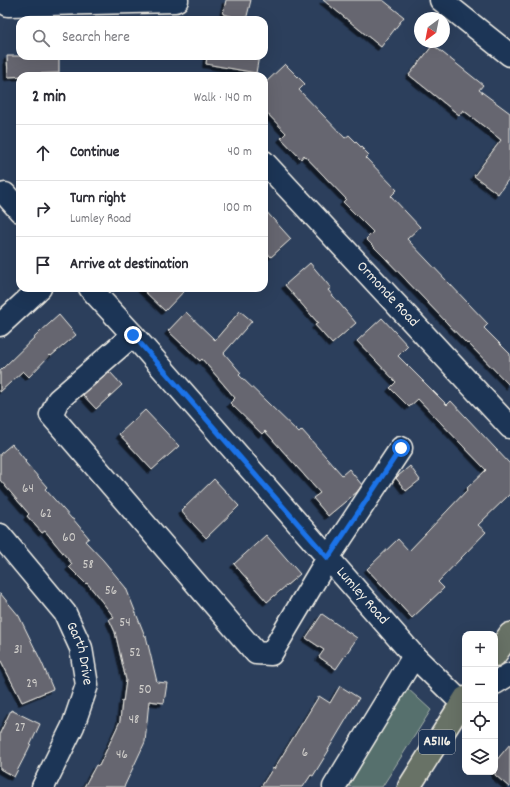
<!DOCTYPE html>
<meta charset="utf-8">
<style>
:root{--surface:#fff;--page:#f7f7f7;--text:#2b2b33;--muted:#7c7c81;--line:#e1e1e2}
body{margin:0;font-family:Dekko,sans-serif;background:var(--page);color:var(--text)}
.controls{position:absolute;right:12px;bottom:12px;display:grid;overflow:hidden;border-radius:8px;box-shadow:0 4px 16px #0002}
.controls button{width:36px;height:36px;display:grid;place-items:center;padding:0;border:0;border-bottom:1px solid var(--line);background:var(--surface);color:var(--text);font:20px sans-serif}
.compass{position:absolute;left:414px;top:12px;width:36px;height:36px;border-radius:50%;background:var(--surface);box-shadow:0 4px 16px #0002;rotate:212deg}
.stop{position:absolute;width:12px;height:12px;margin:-9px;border:3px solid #1a73e8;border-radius:50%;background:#fff}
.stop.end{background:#1a73e8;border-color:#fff;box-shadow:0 1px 4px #0008}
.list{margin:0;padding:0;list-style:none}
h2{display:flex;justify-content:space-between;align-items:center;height:52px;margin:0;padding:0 16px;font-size:17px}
h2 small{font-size:13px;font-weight:400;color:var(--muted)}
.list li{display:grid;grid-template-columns:26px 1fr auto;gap:12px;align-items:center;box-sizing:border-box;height:56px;padding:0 16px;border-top:1px solid var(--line)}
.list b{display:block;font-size:15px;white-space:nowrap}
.list p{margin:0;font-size:13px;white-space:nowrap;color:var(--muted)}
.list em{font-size:13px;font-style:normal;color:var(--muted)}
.icon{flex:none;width:22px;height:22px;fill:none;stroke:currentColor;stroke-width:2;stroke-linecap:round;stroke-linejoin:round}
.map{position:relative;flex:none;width:510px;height:787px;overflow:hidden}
.search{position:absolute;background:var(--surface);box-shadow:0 4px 16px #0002;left:16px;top:16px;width:252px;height:44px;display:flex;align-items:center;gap:10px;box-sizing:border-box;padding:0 14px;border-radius:12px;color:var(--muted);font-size:15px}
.panel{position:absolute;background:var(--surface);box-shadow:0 4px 16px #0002;left:16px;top:72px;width:252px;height:220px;border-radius:12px}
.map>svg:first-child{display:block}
.green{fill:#56706d;stroke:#a5b0aa}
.building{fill:#666670;stroke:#f4f1e8;filter:url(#shadow)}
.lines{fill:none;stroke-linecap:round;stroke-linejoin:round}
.minor-casing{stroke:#f4f1e8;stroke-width:25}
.highway-casing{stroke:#f4f1e8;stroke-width:25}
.minor{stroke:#1d3557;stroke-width:22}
.highway{stroke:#687266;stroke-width:22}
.route{stroke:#1a73e8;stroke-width:5}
.labels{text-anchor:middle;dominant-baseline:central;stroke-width:4;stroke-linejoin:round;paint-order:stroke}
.number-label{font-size:13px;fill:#d0ceca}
.shield{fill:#1d3557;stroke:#b4b9bc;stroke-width:1}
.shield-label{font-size:14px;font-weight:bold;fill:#f4f1e8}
.street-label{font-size:15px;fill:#f4f1e8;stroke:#1d3557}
</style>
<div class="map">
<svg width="510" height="787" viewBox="0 0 510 787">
<defs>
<filter id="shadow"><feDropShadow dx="-3.5" dy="3.5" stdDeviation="0" flood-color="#0009"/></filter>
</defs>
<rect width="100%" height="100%" fill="#2c3f5c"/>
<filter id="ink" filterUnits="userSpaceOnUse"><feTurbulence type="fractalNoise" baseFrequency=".025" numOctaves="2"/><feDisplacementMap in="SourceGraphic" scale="8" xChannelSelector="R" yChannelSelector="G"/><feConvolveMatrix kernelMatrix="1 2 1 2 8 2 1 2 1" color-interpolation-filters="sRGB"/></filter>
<g filter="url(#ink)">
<path class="green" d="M407 688 431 710 382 787H348Z"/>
<path class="building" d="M226 0H251L246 20 223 14Z
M323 0H383L404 17 381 47Z
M433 45 483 85 479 90 510 113V177L498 194 474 176 501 140 463 110 459 115 409 75Z
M7 56H59V73L27 74V76L8 77Z
M207 56H259L256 73 206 64Z
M285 64 305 84 299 90 345 138 349 135 369 155 366 158 397 190 391 196 420 227 407 239 488 324 484 328 510 354V386L468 343 467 344 386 259 366 239 373 232 343 202 346 199 304 155 301 159 281 138 286 133 264 110V84Z
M264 209 291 239 271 257 264 249Z
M310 263 331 288 328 290 356 323 332 344 315 325 318 323 285 285Z
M141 288H187L165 311Z
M240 311 252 321 224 353 241 373 239 375 299 433 302 430 342 475 349 469 362 485 357 492 328 516 313 498 320 493 265 431 262 434 230 403 235 398 202 359 200 361 168 331 186 312 215 340Z
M59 315 76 335 51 356 50 355 29 377 23 371 0 392V371L40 332Z
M382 318 408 346 398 356 447 405 451 401 510 464V494L478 525 486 532 438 582 444 588 412 618 367 569 398 539 409 551 468 489 467 488 486 470 418 399 409 407 390 388 396 382 357 341Z
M110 372 122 385 96 409 83 395Z
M145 410 179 446 152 470 119 434Z
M12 444 26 461 25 462 47 487 45 489 72 519H73L89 538 85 541 103 560 126 588 145 636H146L157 682 167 683 164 703 149 701 145 742 124 787H84L96 765 99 766 120 721 122 701 123 702 126 680 115 632 109 619 114 617 87 583 86 584 69 567 72 564 45 531 42 533 27 516 29 514 0 480V454Z
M410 466 420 480 406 491 396 478 398 476Z
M214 479 239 506 206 538 181 511Z
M266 535 300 574 267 602 234 564Z
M0 593 19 616 42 663 53 689 22 702 0 659Z
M322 614 357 638 336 669 319 657 324 650 306 638Z
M340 686 359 698 328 750H329L313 776 311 775 303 787H261L273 768 274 769 319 696 330 703Z
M11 710 40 724 28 750 14 777 0 769V733Z
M510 744V787H509L495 775V762Z"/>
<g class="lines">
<defs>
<g id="minor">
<path d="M0 0 8 5 175 1 177 0"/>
<path d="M441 0 510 55"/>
<path id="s1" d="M264 162 510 427"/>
<path d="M5 194 20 211"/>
<path id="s2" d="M90 288 133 335 414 656 462 703 465 701"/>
<path d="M0 325 40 288"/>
<path d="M133 335 58 400 51 415 256 653 271 654 328 558 401 448"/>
<path id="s3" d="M0 535 65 613 81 648 87 685 73 726 43 787"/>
<path d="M495 683 510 674"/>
<path d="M334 787 414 656"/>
</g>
<path id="highway" d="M495 655 510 634
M409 787 465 698"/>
</defs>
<use href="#minor" class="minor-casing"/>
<use href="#highway" class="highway-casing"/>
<use href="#minor" class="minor"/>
<use href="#highway" class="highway"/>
</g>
</g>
<g class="lines" filter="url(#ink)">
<path class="route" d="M133 335 328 558 401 448"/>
</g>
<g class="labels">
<g class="number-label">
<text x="28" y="489">64</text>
<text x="46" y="514">62</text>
<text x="69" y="538">60</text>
<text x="88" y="565">58</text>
<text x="111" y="591">56</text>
<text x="125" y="623">54</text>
<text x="18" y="650">31</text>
<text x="135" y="653">52</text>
<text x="32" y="684">29</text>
<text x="145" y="690">50</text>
<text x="134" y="720">48</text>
<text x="20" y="728">27</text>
<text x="305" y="753">6</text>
<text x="122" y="755">46</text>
</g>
<rect class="shield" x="419" y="730" width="36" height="24" rx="3"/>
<g class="shield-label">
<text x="437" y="742">A5116</text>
</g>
<g class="street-label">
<text stroke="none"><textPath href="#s1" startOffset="181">Ormonde Road</textPath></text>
<text stroke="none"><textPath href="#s2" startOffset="411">Lumley Road</textPath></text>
<text stroke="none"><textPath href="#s3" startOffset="145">Garth Drive</textPath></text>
</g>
</g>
</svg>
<div class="controls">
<button>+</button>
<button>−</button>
<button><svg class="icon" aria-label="locate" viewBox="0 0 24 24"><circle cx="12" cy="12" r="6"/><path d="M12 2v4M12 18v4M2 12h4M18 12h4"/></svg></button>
<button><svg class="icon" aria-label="layers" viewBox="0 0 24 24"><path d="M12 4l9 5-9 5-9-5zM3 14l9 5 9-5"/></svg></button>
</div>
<svg class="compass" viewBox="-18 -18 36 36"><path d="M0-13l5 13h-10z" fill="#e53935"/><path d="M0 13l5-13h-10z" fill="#7c7c81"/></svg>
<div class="stop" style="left:401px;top:448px"></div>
<div class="stop end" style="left:133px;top:335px"></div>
<div class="search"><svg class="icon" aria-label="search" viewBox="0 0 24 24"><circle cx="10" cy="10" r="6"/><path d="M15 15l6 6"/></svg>Search here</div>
<section class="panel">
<h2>2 min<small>Walk · 140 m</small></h2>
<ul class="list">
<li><svg class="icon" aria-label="ahead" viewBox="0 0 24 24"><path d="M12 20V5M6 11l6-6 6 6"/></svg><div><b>Continue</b></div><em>40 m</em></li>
<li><svg class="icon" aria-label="right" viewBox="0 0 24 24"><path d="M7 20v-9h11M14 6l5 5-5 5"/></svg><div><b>Turn right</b><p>Lumley Road</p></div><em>100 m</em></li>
<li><svg class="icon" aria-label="arrive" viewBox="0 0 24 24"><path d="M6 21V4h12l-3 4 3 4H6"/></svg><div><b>Arrive at destination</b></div></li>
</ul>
</section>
</div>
